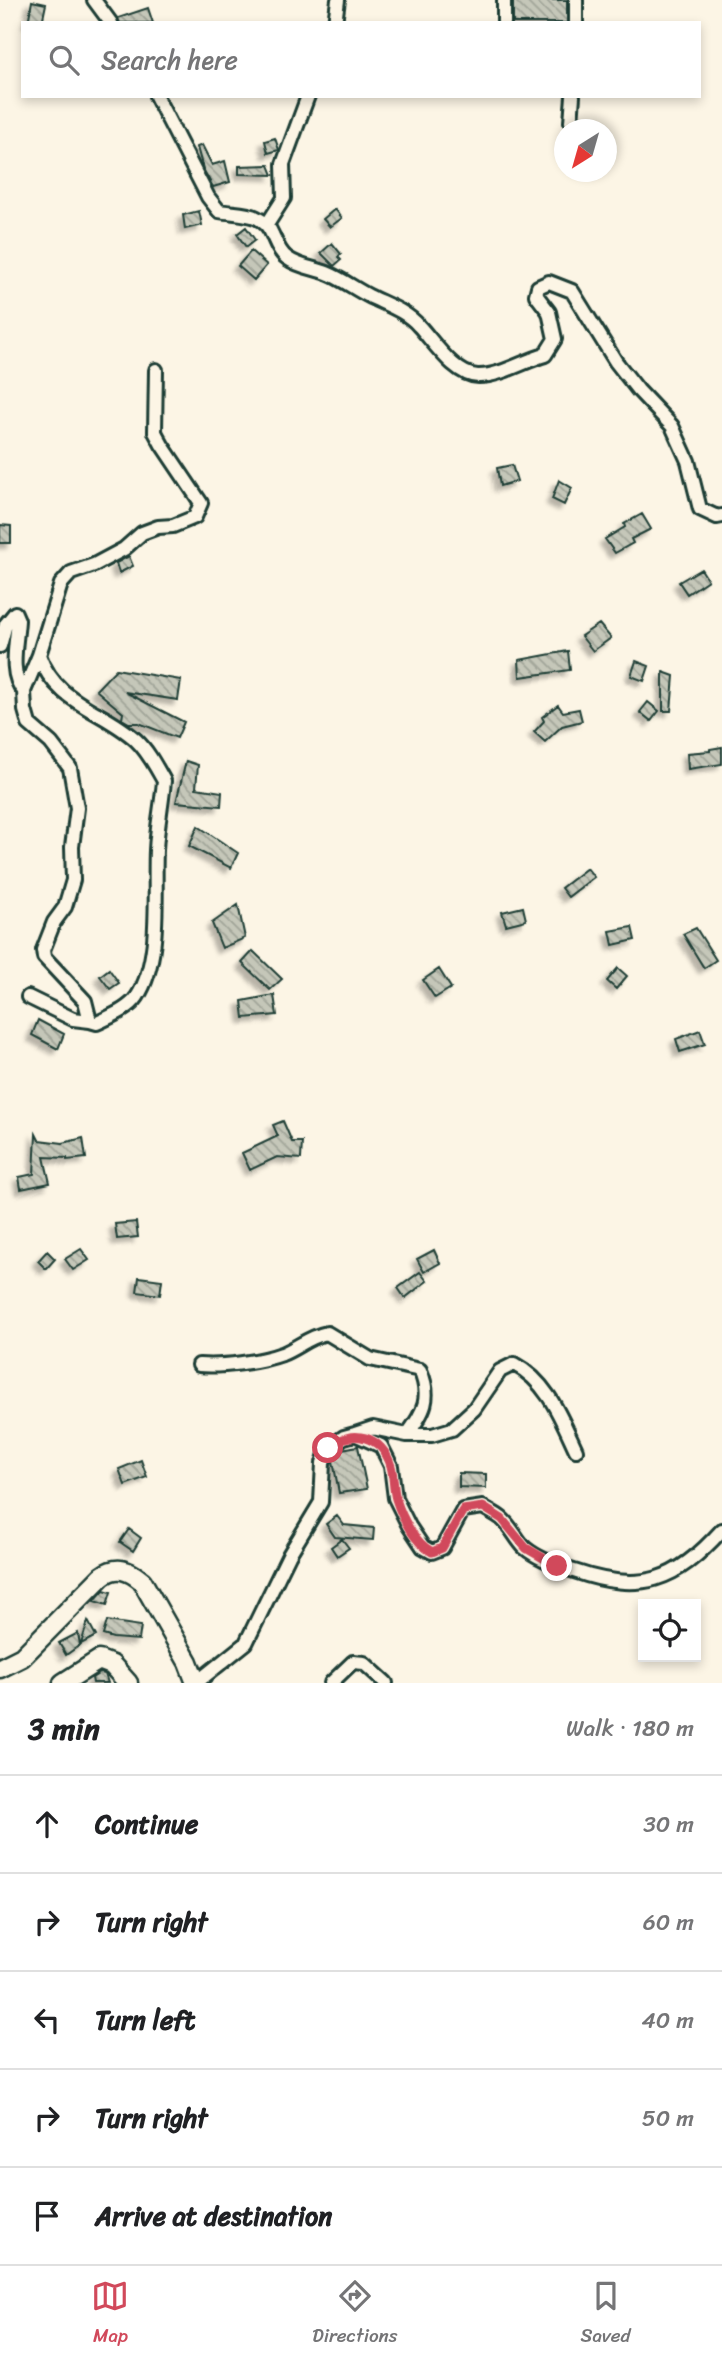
<!DOCTYPE html>
<meta charset="utf-8">
<style>
:root{--surface:#fff;--page:#f6f6f6;--text:#202124;--muted:#757577;--line:#e0e0e0;--accent:#d1495b}
body{margin:0;font-family:Sriracha,sans-serif;background:var(--page);color:var(--text)}
.controls{position:absolute;right:21px;bottom:21px;display:grid;overflow:hidden;border-radius:0px;box-shadow:0 4px 10px #0003}
.controls button{width:63px;height:63px;display:grid;place-items:center;padding:0;border:0;border-bottom:2px solid var(--line);background:var(--surface);color:var(--text);font:35px sans-serif}
.compass{position:absolute;left:554px;top:119px;width:63px;height:63px;border-radius:50%;background:var(--surface);box-shadow:0 4px 10px #0003;rotate:217deg}
.stop{position:absolute;width:21px;height:21px;margin:-16px;border:5px solid #d1495b;border-radius:50%;background:#fff}
.stop.end{background:#d1495b;border-color:#fff;box-shadow:0 2px 7px #0008}
.list{margin:0;padding:0;list-style:none}
h2{display:flex;justify-content:space-between;align-items:center;height:91px;margin:0;padding:0 28px;font-size:30px}
h2 small{font-size:23px;font-weight:400;color:var(--muted)}
.list li{display:grid;grid-template-columns:46px 1fr auto;gap:21px;align-items:center;box-sizing:border-box;height:98px;padding:0 28px;border-top:2px solid var(--line)}
.list b{display:block;font-size:26px;white-space:nowrap}
.list em{font-size:23px;font-style:normal;color:var(--muted)}
.icon{flex:none;width:38px;height:38px;fill:none;stroke:currentColor;stroke-width:2;stroke-linecap:round;stroke-linejoin:round}
.map{position:relative;flex:none;width:722px;height:1683px;overflow:hidden}
.search{position:absolute;background:var(--surface);box-shadow:0 4px 10px #0003;left:21px;right:21px;top:21px;height:77px;display:flex;align-items:center;gap:18px;box-sizing:border-box;padding:0 24px;border-radius:0px;color:var(--muted);font-size:26px}
.sheet{height:581px;background:var(--surface)}
nav{display:flex;justify-content:space-around;align-items:center;box-sizing:border-box;height:98px;border-top:2px solid var(--line);background:var(--surface);font-size:19px;color:var(--muted)}
nav a{display:grid;justify-items:center;gap:4px}
nav .on{color:var(--accent)}
.map>svg:first-child{display:block}
.building{fill:url(#building-back-hatch);stroke:#1f3d34;stroke-width:2;filter:url(#shadow)}
.lines{fill:none;stroke-linecap:round;stroke-linejoin:round}
.minor-casing{stroke:#1f3d34;stroke-width:18}
.secondary-casing{stroke:#1f3d34;stroke-width:23}
.minor{stroke:#fcf5e5;stroke-width:12}
.secondary{stroke:#fcf5e5;stroke-width:18}
.route{stroke:#d1495b;stroke-width:9}
</style>
<div class="map">
<svg width="722" height="1683" viewBox="0 0 722 1683">
<defs>
<pattern id="building-back-hatch" width="6" height="6" patternUnits="userSpaceOnUse" patternTransform="scale(1.75)"><rect width="6" height="6" fill="#c5c7b9"/><path d="M-1 5l2 2M0 0l6 6M5-1l2 2" fill="none" stroke="#9fa397"/></pattern>
<filter id="shadow"><feDropShadow dx="-5" dy="5" stdDeviation="2" flood-color="#0004"/></filter>
</defs>
<rect width="100%" height="100%" fill="#fcf5e5"/>
<filter id="ink" filterUnits="userSpaceOnUse"><feTurbulence type="fractalNoise" baseFrequency=".0143" numOctaves="2"/><feDisplacementMap in="SourceGraphic" scale="14" xChannelSelector="R" yChannelSelector="G"/><feConvolveMatrix kernelMatrix="1 2 1 2 8 2 1 2 1" color-interpolation-filters="sRGB"/></filter>
<g filter="url(#ink)">
<path class="building" d="M513 0H567V23H513Z
M32 1 46 4 42 23H28Z
M148 8 153 23H120L118 18Z
M275 138 279 150 268 153 265 141Z
M202 145 212 165 225 161 230 182 213 187 203 169 197 147Z
M269 165 273 175 239 174V166Z
M335 209 342 218 330 227 323 219Z
M199 211 202 225 185 229 183 215Z
M246 227 255 240 246 247 237 234Z
M332 243 341 254 338 257 341 260 334 266 321 253Z
M251 251 267 265 254 280 238 266Z
M512 465 517 481 500 486 497 468Z
M559 480 572 488 564 505 552 499Z
M642 514 651 529 631 539 633 543 615 553 605 539 625 527 624 524Z
M0 525 11 526V543H0Z
M129 556 133 566 119 573 116 563Z
M701 569 708 580 687 594 679 582Z
M599 624 611 638 593 651 581 636Z
M568 651 570 670 520 677 519 660Z
M636 661 649 666 644 681 631 676Z
M116 669 181 680 178 700 125 692 184 722 177 738 139 723H129L122 719 123 713 96 690Z
M663 672 674 676 671 711H663Z
M648 702 659 711 651 721 640 712Z
M558 705 563 712 579 709 582 721 562 726 545 742 534 732 544 721 542 717Z
M722 747V764L688 769 687 753 710 751V749Z
M186 761 198 765 196 788 222 792 221 806 176 802Z
M198 826 238 853 231 868 189 846Z
M587 868 594 877 568 897 561 888Z
M238 905 245 938 222 948 212 923Z
M523 907 526 920 506 925 502 912Z
M632 927 635 940 613 945 610 931Z
M696 928 716 960 704 968 683 934Z
M253 951 282 979 270 990 242 963Z
M618 968 627 976 616 989 607 981Z
M109 969 119 983 110 989 100 976Z
M439 969 451 988 435 998 423 980Z
M274 995 277 1015 244 1018 242 1001Z
M38 1020 64 1034 58 1049 32 1035Z
M700 1030 705 1044 680 1052 676 1039Z
M283 1121 292 1142H302L301 1159 277 1157 250 1170 242 1153 278 1136 273 1125Z
M36 1134 39 1140 63 1143 83 1138 86 1158 67 1160V1158L44 1157 50 1183 21 1189 19 1177 34 1174Z
M136 1222 138 1237 117 1239 115 1224Z
M81 1249 89 1260 73 1270 65 1259Z
M434 1250 440 1263 424 1272 417 1259Z
M47 1251 55 1259 46 1269 38 1261Z
M420 1272 427 1281 405 1298 398 1288Z
M139 1277 162 1280 160 1295 137 1292Z
M358 1446 367 1489 339 1493 333 1461 335 1454 342 1449Z
M141 1460 147 1477 125 1485 119 1469Z
M459 1473 486 1474V1488L459 1487Z
M337 1516 344 1525 374 1528 373 1540 335 1537 326 1524Z
M129 1529 141 1538 133 1551 120 1542Z
M342 1539 349 1548 337 1556 331 1547Z
M104 1590 111 1592 107 1605 94 1601Z
M88 1621 96 1636 81 1644Z
M107 1621 141 1626 139 1640 113 1638 103 1635Z
M78 1633 80 1645 66 1655 59 1643Z
M100 1673 105 1674 108 1683H93L92 1678Z"/>
<g class="lines">
<defs>
<path id="minor" d="M94 0 111 23
M576 0V23
M335 23 338 0
M504 23V0
M156 96 208 197 219 211C242 215 263 211 273 236 276 243 280 253 287 258 299 267 314 268 327 273 342 279 355 289 369 296 387 305 406 311 419 326 433 341 456 377 479 376 500 376 524 361 545 355L555 339 549 312 536 295 538 287 549 282 572 291 616 362 638 390 672 426 688 461 700 509 717 517 722 516
M571 122 573 96
M268 223 284 198 283 164 308 96
M0 646 6 624 15 613 18 620C17 641 8 675 24 691L25 710 29 724 51 743 70 768 77 808 72 847 73 880 65 907 54 922 43 950 44 957 85 1001 90 1021 73 1019 28 997
M39 655C56 704 102 709 136 740 148 751 156 767 164 781 162 804 157 827 156 850 154 894 162 959 137 997 129 1009 111 1016 97 1023L90 1021
M24 691 39 655 61 584 71 573 94 565 124 549 142 533 158 527 173 526 195 517 201 503 162 445 155 432 156 370
M199 1365C222 1367 260 1362 282 1354 299 1347 308 1337 327 1333L370 1359 420 1370C432 1398 424 1412 407 1435
M355 1434 373 1428 407 1435H432L452 1429 474 1409 500 1371 514 1364C548 1382 561 1418 576 1450
M196 1683 246 1643 289 1555 321 1502 323 1463 328 1448 344 1437 355 1434 381 1446 391 1466 395 1498 409 1526 423 1547 432 1552 442 1548 463 1510 483 1507C489 1511 496 1514 501 1518 511 1526 516 1539 525 1548 538 1559 558 1566 574 1571 641 1594 675 1582 722 1530
M331 1683 353 1662 364 1663 386 1683"/>
<path id="secondary" d="M0 1668 22 1657 102 1576C117 1565 129 1570 142 1581L188 1662 196 1683
M63 1683 99 1660 112 1665 128 1683"/>
</defs>
<use href="#minor" class="minor-casing"/>
<use href="#secondary" class="secondary-casing"/>
<use href="#minor" class="minor"/>
<use href="#secondary" class="secondary"/>
</g>
</g>
<g class="lines" filter="url(#ink)">
<path class="route" d="M328 1448C352 1427 382 1436 391 1466 394 1477 393 1489 396 1499 402 1518 414 1542 432 1552L442 1548 463 1510 483 1507 502 1519 526 1548 557 1566"/>
</g>
</svg>
<div class="controls">
<button><svg class="icon" aria-label="locate" viewBox="0 0 24 24"><circle cx="12" cy="12" r="6"/><path d="M12 2v4M12 18v4M2 12h4M18 12h4"/></svg></button>
</div>
<svg class="compass" viewBox="-18 -18 36 36"><path d="M0-13l5 13h-10z" fill="#e53935"/><path d="M0 13l5-13h-10z" fill="#757577"/></svg>
<div class="stop" style="left:328px;top:1448px"></div>
<div class="stop end" style="left:557px;top:1566px"></div>
<div class="search"><svg class="icon" aria-label="search" viewBox="0 0 24 24"><circle cx="10" cy="10" r="6"/><path d="M15 15l6 6"/></svg>Search here</div>
</div>
<section class="sheet">
<h2>3 min<small>Walk · 180 m</small></h2>
<ul class="list">
<li><svg class="icon" aria-label="ahead" viewBox="0 0 24 24"><path d="M12 20V5M6 11l6-6 6 6"/></svg><div><b>Continue</b></div><em>30 m</em></li>
<li><svg class="icon" aria-label="right" viewBox="0 0 24 24"><path d="M7 20v-9h11M14 6l5 5-5 5"/></svg><div><b>Turn right</b></div><em>60 m</em></li>
<li><svg class="icon" aria-label="left" viewBox="0 0 24 24"><path d="M17 20v-9H6M10 6l-5 5 5 5"/></svg><div><b>Turn left</b></div><em>40 m</em></li>
<li><svg class="icon" aria-label="right" viewBox="0 0 24 24"><path d="M7 20v-9h11M14 6l5 5-5 5"/></svg><div><b>Turn right</b></div><em>50 m</em></li>
<li><svg class="icon" aria-label="arrive" viewBox="0 0 24 24"><path d="M6 21V4h12l-3 4 3 4H6"/></svg><div><b>Arrive at destination</b></div></li>
</ul>
</section>
<nav>
<a class="on"><svg class="icon" aria-label="map" viewBox="0 0 24 24"><path d="M3 6l6-2 6 2 6-2v14l-6 2-6-2-6 2zM9 4v14M15 6v14"/></svg>Map</a>
<a><svg class="icon" aria-label="directions" viewBox="0 0 24 24"><path d="M12 3l9 9-9 9-9-9zM9 14v-3h6M13 9l2 2-2 2"/></svg>Directions</a>
<a><svg class="icon" aria-label="saved" viewBox="0 0 24 24"><path d="M7 4h10v16l-5-4-5 4z"/></svg>Saved</a>
</nav>
